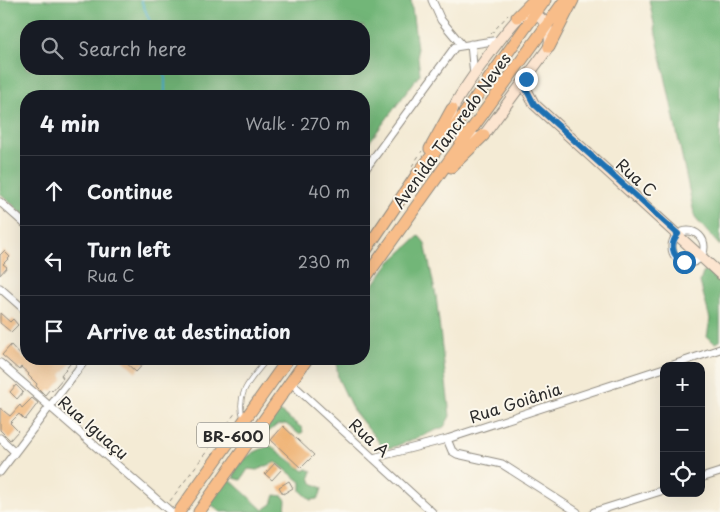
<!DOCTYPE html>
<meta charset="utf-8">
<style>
:root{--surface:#171b24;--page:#242831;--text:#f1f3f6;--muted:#9ea1a6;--line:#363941}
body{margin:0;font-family:"Playpen Sans",sans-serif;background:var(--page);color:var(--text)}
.controls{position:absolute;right:15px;bottom:15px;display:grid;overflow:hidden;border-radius:10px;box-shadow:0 5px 20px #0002}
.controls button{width:45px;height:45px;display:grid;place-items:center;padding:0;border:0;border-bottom:1px solid var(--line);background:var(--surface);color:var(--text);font:25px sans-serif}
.stop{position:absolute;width:15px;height:15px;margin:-11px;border:4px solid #1f6fb2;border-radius:50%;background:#fff}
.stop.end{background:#1f6fb2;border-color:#fff;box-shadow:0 1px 5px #0008}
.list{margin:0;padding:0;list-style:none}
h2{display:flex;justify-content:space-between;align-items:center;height:65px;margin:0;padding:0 20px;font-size:21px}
h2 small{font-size:16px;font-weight:400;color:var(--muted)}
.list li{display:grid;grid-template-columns:32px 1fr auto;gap:15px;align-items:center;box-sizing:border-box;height:70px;padding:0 20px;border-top:1px solid var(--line)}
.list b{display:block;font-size:19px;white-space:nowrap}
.list p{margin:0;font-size:16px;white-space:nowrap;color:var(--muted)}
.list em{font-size:16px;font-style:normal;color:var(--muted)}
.icon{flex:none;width:28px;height:28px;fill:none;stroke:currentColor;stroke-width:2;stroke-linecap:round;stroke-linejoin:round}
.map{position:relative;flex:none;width:720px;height:512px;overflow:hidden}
.search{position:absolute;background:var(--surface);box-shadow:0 5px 20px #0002;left:20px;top:20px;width:350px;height:55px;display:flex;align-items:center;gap:12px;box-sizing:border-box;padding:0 18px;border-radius:20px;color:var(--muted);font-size:19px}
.panel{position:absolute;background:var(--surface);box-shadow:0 5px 20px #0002;left:20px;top:90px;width:350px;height:275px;border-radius:20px}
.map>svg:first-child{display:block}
.forest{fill:#72b678;stroke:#4e7052;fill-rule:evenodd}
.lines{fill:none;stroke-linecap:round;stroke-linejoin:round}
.stream{stroke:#4cafcb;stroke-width:2}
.building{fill:#efb375}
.lane-casing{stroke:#908b80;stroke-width:5.5}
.street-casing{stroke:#908b80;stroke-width:9}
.secondary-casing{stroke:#908b80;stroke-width:12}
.primary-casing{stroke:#908b80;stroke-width:13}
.path{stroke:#908b80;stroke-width:1;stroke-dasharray:4 4;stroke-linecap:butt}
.lane{stroke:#fff;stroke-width:4}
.street{stroke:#fff;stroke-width:7}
.secondary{stroke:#fce5d0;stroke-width:10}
.primary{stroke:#f8bd89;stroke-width:11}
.route{stroke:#1f6fb2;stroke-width:6}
.labels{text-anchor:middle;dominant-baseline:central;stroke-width:4;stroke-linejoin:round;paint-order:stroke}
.shield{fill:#fbf7ec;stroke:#696865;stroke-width:1}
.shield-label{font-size:15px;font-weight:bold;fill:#2b2b2b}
.street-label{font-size:16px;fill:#2b2b2b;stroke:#fbf7ec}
</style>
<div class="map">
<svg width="720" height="512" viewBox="0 0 720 512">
<rect width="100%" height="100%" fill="#fbf7ec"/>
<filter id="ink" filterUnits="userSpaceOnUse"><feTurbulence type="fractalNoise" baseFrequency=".02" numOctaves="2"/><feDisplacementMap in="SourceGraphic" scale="10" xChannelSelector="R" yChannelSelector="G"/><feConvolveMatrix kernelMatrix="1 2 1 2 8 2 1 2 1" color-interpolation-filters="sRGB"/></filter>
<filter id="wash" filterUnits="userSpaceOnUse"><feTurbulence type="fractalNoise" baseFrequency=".0096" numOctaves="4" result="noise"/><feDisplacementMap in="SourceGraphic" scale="20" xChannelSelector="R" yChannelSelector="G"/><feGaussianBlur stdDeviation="1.12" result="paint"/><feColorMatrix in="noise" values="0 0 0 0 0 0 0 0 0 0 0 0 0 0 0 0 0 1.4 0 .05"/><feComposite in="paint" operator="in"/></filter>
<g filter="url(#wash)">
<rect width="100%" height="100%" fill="#f4ebd5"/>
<path class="forest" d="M0 0H411L420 74 364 149V96H26V217L0 193ZM26 26H364V69H26Z
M649 0H720V246L695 218Z
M419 236 425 243 436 296 450 416 444 427 391 448 382 446 353 410 338 378 336 359H364V298L389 263Z
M709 270 720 283V341L715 343 707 337 710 319 700 282 703 273Z
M279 411 302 428 303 432 299 434 286 424 277 425 267 433 264 431 275 412Z
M271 446 304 471 307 469 312 471 310 477 312 483 322 488 320 495 317 499 311 500 301 491V482L276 462 257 470 248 469 241 480 234 478C234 461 257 449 271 446Z
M227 477 263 510 272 504 275 495 283 496 286 500 285 512H221L208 502Z"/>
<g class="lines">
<path class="stream" d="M141 0 152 26
M165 96V69"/>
</g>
<g id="blocks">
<path class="building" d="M4 251 10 257 3 264 7 267 0 275V255Z
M0 313 10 322 13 319 18 325 11 332 0 323Z
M11 345 24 359H30L37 365 43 359H53L56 361 58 359H74L61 375 63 378 52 391 50 389 45 395 36 386 37 384 28 375 29 374 21 367 19 370 2 355Z
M122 359H148L136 372Z
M16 385 23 392 17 399 10 392Z
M32 398 38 403 25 420 19 414 10 423 18 431 10 440 0 430V408L10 416 20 405 22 408Z
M283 426 314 455 301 468 271 440Z
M275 463 282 469 272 480 265 474Z
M289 481 293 488 283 494 279 487Z"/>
</g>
</g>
<g filter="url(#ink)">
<use href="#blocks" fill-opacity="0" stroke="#908b80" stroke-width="1"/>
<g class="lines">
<defs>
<path id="lane" d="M243 417C235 392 253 378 267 359"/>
<path id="street" d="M432 0 441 20 461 44
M471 44 474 76
M364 171 455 47 499 40
M0 202 26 225
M672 247a16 16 0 1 1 32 0a16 16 0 1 1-32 0Z
M0 288 26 311
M0 363 171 512
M670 366 720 349
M290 382 432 512
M0 438 15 452
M447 439 452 451 457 454 502 464 577 512
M373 458 447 439 664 368
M0 472 86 359
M701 478 720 472
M594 512 664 490"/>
<path id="secondary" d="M524 13C544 12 552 30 549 47L484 135 479 138 461 136C454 128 449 119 453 109 459 93 512 21 524 13Z
M526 79 525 87 534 104 720 274"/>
<path id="primary" d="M517 17 534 0
M549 47 573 0
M430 149 452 109
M451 167 484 135
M364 253 418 173 454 128 545 0
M364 280C430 186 498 93 565 0
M179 512 288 359
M199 512 307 359"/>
</defs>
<use href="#lane" class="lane-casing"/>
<use href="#street" class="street-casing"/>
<use href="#secondary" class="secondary-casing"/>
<use href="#primary" class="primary-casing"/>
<path class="path" d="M491 34 508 15
M412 166 422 151
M170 501 236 412"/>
<use href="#lane" class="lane"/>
<use href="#street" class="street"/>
<use href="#secondary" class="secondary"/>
<use href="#primary" class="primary"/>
</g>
</g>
<g class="lines" filter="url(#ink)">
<path class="route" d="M526 79 525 87 534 104 678 234C669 244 672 257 684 262"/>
</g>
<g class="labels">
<rect class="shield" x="197" y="422.5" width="72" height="25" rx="4"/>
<g class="shield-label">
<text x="233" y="435">BR-600</text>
</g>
<g class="street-label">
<text transform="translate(451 130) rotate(-54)">Avenida Tancredo Neves</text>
<text transform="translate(637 177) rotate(42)">Rua C</text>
<text transform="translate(515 402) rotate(-18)">Rua Goiânia</text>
<text transform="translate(94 427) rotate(41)">Rua Iguaçu</text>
<text transform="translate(370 437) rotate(42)">Rua A</text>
</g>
</g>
</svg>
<div class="controls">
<button>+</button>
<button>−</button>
<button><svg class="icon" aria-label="locate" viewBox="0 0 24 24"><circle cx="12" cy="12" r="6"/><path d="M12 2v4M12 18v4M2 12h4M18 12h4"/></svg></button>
</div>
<div class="stop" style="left:684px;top:262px"></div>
<div class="stop end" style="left:526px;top:79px"></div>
<div class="search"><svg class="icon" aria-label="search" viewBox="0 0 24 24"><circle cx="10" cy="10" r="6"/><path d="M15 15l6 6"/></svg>Search here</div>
<section class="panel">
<h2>4 min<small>Walk · 270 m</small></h2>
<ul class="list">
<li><svg class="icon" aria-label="ahead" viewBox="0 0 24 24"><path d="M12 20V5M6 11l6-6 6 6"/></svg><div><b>Continue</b></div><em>40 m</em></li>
<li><svg class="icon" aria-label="left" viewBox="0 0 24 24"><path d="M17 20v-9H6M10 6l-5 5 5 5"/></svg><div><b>Turn left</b><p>Rua C</p></div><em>230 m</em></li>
<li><svg class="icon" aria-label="arrive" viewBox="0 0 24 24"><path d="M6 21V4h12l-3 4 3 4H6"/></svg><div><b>Arrive at destination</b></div></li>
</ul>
</section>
</div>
